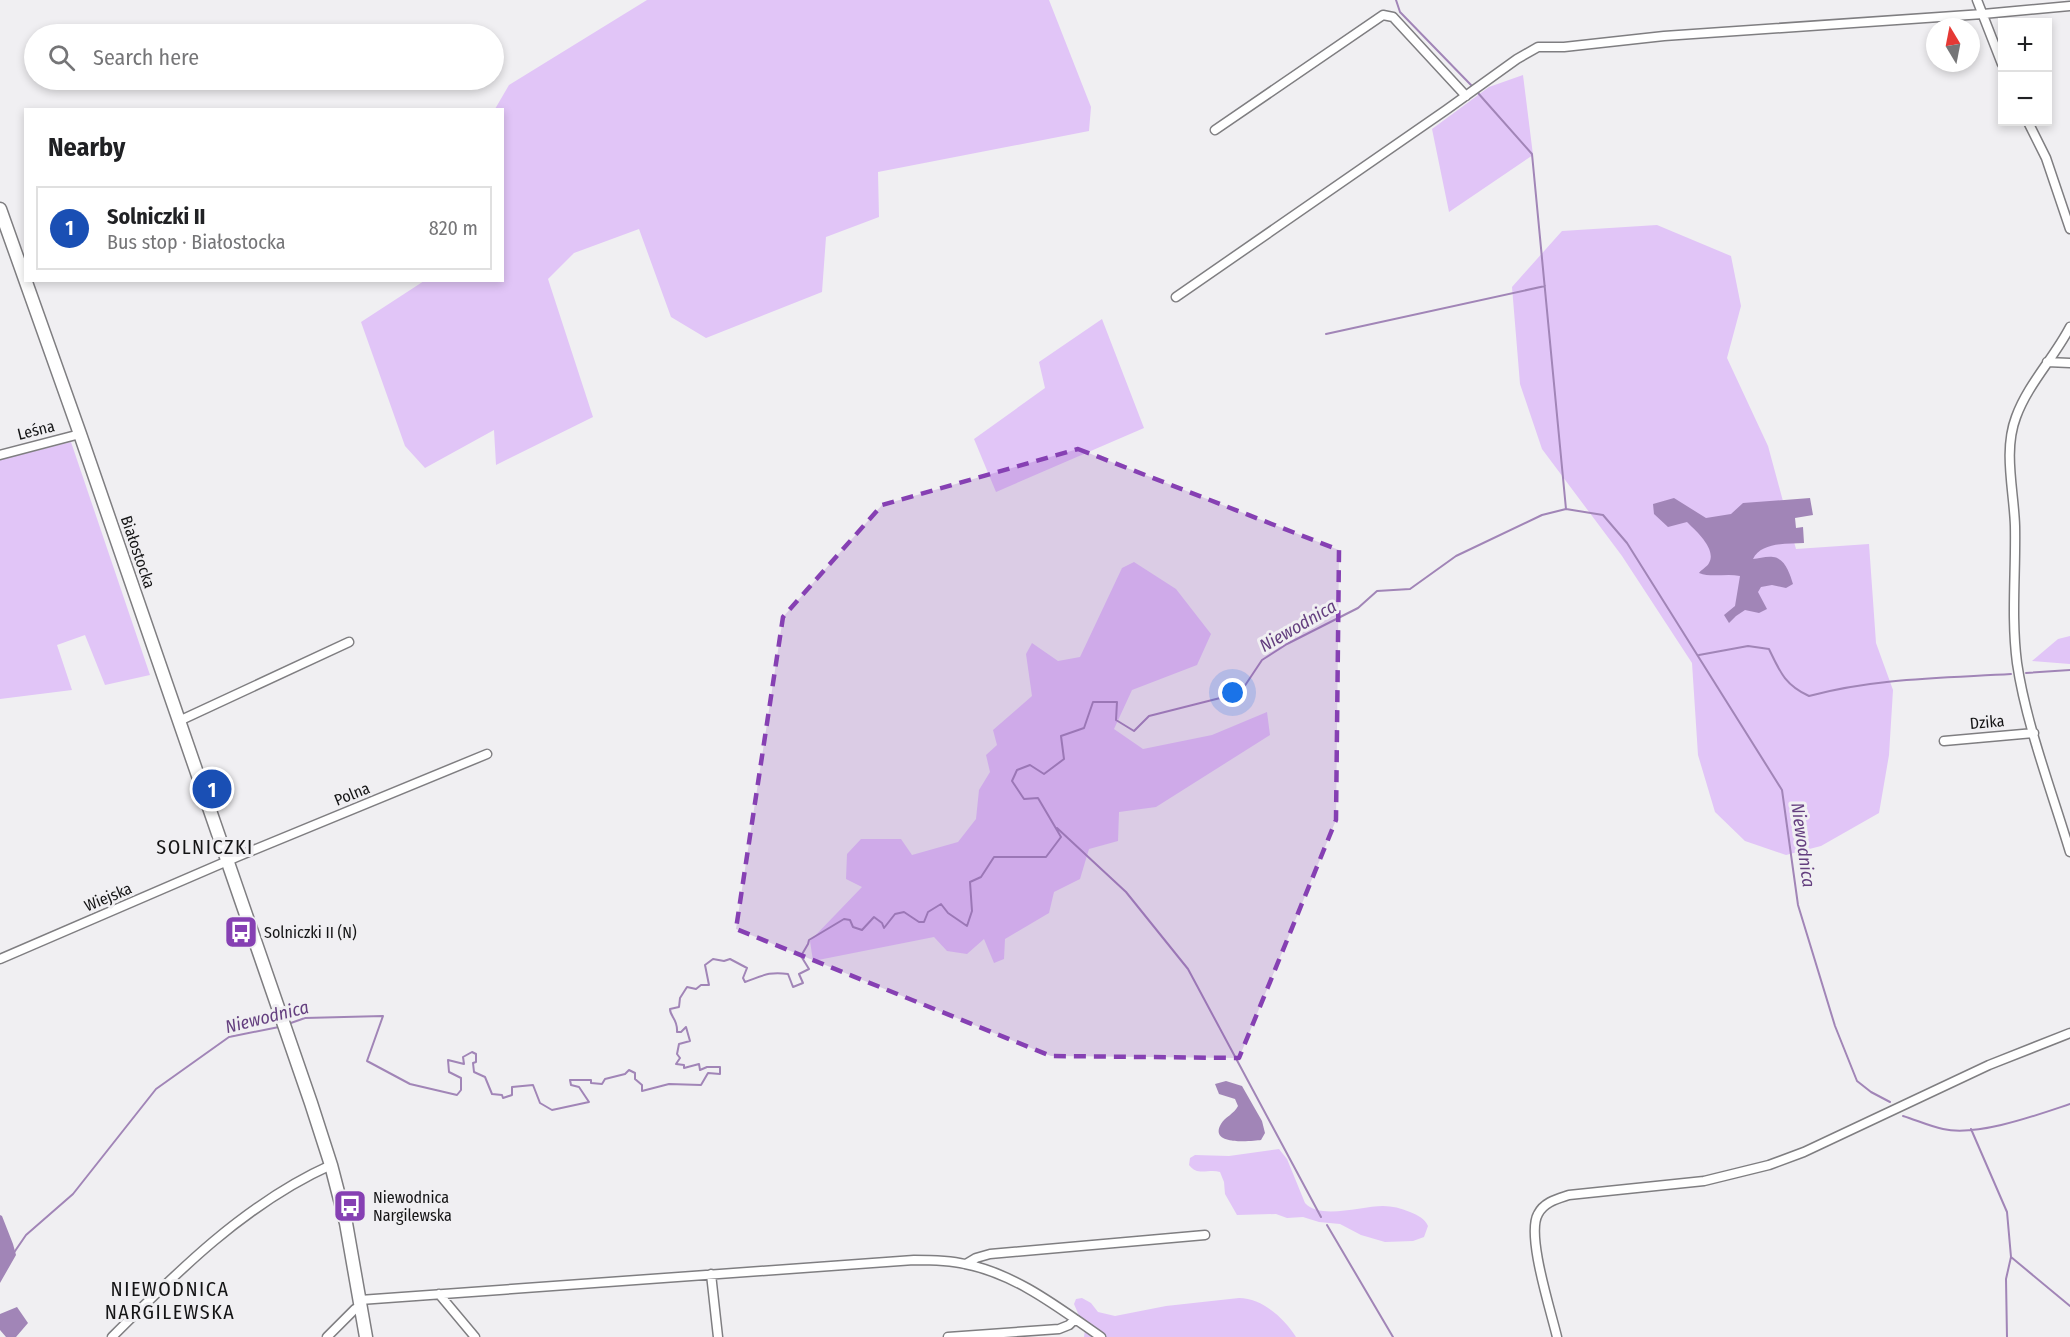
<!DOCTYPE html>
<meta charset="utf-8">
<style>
:root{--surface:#fff;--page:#f2f2f2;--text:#202124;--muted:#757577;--line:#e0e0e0;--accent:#8640b3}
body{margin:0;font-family:"Fira Sans Condensed",sans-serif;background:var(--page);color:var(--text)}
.controls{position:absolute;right:18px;top:18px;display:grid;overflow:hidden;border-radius:0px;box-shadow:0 3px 9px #0003}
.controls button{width:54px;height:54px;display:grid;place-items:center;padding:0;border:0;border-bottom:2px solid var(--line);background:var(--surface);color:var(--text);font:30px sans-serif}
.compass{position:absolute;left:1926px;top:18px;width:54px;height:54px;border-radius:50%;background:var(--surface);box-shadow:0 3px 9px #0003;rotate:350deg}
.you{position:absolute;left:1233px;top:693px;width:21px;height:21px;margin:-15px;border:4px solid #fff;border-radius:50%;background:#1a73e8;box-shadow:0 0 0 9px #1a73e833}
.badge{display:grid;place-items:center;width:39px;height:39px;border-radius:50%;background:var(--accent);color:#fff;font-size:20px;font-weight:700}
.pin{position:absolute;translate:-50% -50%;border:3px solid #fff;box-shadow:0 2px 6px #0006}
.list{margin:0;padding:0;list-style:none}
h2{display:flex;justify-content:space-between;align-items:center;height:78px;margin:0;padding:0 24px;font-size:26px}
h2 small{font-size:20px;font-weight:400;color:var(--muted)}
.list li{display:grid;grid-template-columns:39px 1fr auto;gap:18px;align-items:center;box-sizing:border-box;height:84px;margin:0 12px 12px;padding:0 12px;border:2px solid var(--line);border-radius:0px}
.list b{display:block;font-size:22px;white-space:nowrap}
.list p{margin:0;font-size:20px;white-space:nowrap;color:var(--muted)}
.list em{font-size:20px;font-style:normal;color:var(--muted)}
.icon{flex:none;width:33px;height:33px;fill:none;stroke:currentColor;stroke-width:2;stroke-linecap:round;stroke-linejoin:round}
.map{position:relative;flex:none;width:2070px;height:1337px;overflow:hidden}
.search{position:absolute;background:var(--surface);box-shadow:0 3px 9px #0003;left:24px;top:24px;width:480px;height:66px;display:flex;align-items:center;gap:15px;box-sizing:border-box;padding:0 21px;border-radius:33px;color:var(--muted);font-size:22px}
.panel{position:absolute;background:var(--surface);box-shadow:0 3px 9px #0003;left:24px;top:108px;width:480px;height:174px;border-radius:0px}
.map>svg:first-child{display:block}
.green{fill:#e1c5f7}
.water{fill:#a185b7}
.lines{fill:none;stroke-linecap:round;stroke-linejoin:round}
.stream{stroke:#a185b7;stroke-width:2}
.street-casing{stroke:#7f7e81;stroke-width:11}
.secondary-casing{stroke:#7f7e81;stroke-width:15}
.street{stroke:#fff;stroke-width:8}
.secondary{stroke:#fff;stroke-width:12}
.marked{fill:#8640b3;fill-opacity:0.2;stroke:#8640b3;stroke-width:4.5;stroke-dasharray:12 8;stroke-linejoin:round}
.labels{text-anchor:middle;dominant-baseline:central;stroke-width:6;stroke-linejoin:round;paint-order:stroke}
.street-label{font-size:16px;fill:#141415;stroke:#f0eff2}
.poi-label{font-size:16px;fill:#141415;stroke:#f0eff2;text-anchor:start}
.water-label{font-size:18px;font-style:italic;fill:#643f7f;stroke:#f0eff2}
.quarter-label{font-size:20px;letter-spacing:1.5px;fill:#141415;stroke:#f0eff2}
</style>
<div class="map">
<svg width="2070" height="1337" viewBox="0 0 2070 1337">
<rect width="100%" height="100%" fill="#f0eff2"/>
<path class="green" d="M647 0H1049L1091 107 1089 131 878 172 879 217 826 237 822 292 706 338 671 317 639 229 574 253 548 279 593 417 496 465 494 430 425 468 405 446 361 322 424 281 502 280V110L495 109 509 85Z
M1523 75 1533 155 1449 212 1432 129 1489 87Z
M1657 225 1731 256 1741 306 1727 358 1768 446 1796 549 1869 544 1876 643 1893 690 1889 755 1879 813 1821 846 1786 855 1745 841 1715 812 1698 755 1692 663 1622 556 1542 449 1520 384 1512 287 1562 231Z
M1102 319 1144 428 996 492 974 439 1045 388 1039 362Z
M71 442 150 675 105 685 85 635 57 645 72 690 0 699V460Z
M1134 562 1176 589 1211 634 1197 665 1132 690 1114 729 1143 749 1212 735 1267 712 1270 735 1156 807 1119 812 1118 841 1089 849 1080 879 1054 892 1049 913 1005 939 1004 959 994 963 984 939 967 954 947 951 934 937 813 961 810 941 862 887 846 879 847 854 861 839H901L912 855 958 842 976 819 979 790 990 772 986 755 997 745 993 730 1032 696 1026 654 1032 643 1058 661 1080 657 1122 568Z
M2070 636V664L2032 661 2058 639Z
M1279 1149 1287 1159 1305 1203C1320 1220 1362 1206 1383 1206 1392 1206 1401 1208 1410 1212 1418 1215 1425 1219 1428 1226L1424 1237 1413 1241 1385 1242 1361 1235 1340 1224 1319 1222 1303 1217 1287 1218 1276 1214 1237 1215 1225 1194 1224 1182 1220 1172C1209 1168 1198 1177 1189 1165L1190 1158 1195 1155 1229 1156Z
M1082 1298 1091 1303 1098 1312 1115 1316 1166 1306 1239 1298C1262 1298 1284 1318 1296 1337H1084L1085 1330 1074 1304 1076 1299Z"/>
<path class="water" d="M1674 498 1706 518 1731 514 1743 503 1810 498 1813 515 1795 518 1796 528 1803 527 1804 543C1787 544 1761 542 1753 559 1759 559 1766 556 1773 557 1785 558 1790 574 1793 584L1786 588 1772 585 1761 587 1758 592 1767 609 1759 613 1745 610 1736 616 1729 623 1724 615 1735 606 1740 576C1726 573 1712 578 1699 573 1702 569 1707 567 1709 563 1717 549 1696 531 1687 522L1668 527 1654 514 1653 504Z
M1226 1081 1242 1086 1262 1121 1265 1133 1261 1140C1252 1141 1208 1146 1221 1124 1225 1117 1234 1114 1238 1106L1235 1099 1219 1094 1215 1084Z
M0 1215 2 1216 13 1244 16 1255 0 1283Z
M17 1307 28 1323 16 1337H6L0 1330V1314Z"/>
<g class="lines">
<path class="stream" d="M1396 0 1400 12 1471 85
M1478 93 1532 154 1566 509
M1326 334 1545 286
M1699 655 1748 646 1769 649C1780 672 1785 685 1809 696 1875 678 1944 678 2011 674
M2026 673 2070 670
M1057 828 1126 892 1188 969 1321 1217
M288 1024 305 1018 383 1016 367 1061 410 1084 457 1095 461 1090V1078L449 1072 448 1060 464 1064 463 1057 472 1052 476 1054V1062L473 1063 474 1072 485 1077 492 1094 502 1095 503 1098 512 1095V1087L533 1085 540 1103 552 1110 589 1102 579 1087 571 1085 570 1080H591V1083L602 1084 605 1079 625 1074 629 1070 635 1073V1079L642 1085V1091L669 1084 701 1085 708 1073 720 1074V1067H707L700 1070 699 1064 684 1068V1065L676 1064 680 1058 677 1054 679 1044 690 1041 686 1027 681 1032H677C678 1019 670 1017 670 1009L679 1007 680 998 687 987 696 989 701 985H709L705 965 713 959 724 961 730 959 747 968 743 978 745 982C762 976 769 971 788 974L793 987 803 983 799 974 809 969 801 956 808 944 809 940 844 919 850 920 853 927 862 930 874 917 882 923 884 928 895 914 904 912 919 922H924L928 912 941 904 948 913 967 926 972 911 970 882 981 877 994 857H1046L1061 837 1038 798 1024 799 1012 781 1017 770 1030 765 1044 774 1064 759 1061 736 1084 728 1093 702H1117L1116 720 1134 731 1149 716 1240 693 1262 660 1287 644 1358 608 1377 591 1410 589 1456 556 1542 515 1566 509 1603 515 1627 543 1782 790 1798 905 1835 1026 1857 1081 1871 1092 1890 1102
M1903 1116C1916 1120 1929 1126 1943 1129 1977 1137 2037 1115 2070 1104
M1971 1129 2007 1212 2011 1257 2070 1306
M1327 1225 1393 1337
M13 1254 26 1235 73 1194 156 1089 229 1037 279 1027
M2007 1337 2006 1279 2011 1257"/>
<defs>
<path id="street" d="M1977 0 2002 64
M2028 122 2046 158 2070 229
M1215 130 1383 15 1393 17 1466 96
M1176 297 1446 110 1517 59 1538 47H1564L1664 36 1983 14 2070 6
M2070 327C2054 358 2028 384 2016 417 2003 451 2014 491 2015 526 2016 572 2011 617 2017 663 2026 724 2052 792 2070 852
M2047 362 2070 363
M0 455 80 434
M179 721 349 642
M1944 741 2034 733
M0 959 239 856 487 754
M966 1264 976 1258 990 1254 1205 1235
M711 1274 718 1337
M439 1294 475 1337
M360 1300 914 1260C931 1260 948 1260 965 1264 1016 1274 1059 1308 1101 1337
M112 1337C177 1272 246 1203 331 1165
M327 1337 355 1309 361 1307
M948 1337 1059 1329 1069 1325 1075 1319
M1557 1337C1551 1311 1526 1235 1538 1214 1544 1202 1557 1199 1569 1195L1704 1181 1769 1165 1804 1152 1989 1065 2070 1033"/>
<path id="secondary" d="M0 209 80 434 311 1103 331 1165 346 1223 366 1337"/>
</defs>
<use href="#street" class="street-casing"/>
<use href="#secondary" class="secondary-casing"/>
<use href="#street" class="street"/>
<use href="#secondary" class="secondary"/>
</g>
<path class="marked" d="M1078 449 1339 550 1336 820 1239 1058 1051 1056 736 929 783 617 882 505Z"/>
<defs>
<symbol id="bus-square" viewBox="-11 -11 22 22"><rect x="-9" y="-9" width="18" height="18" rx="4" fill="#8640b3" stroke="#f0eff2"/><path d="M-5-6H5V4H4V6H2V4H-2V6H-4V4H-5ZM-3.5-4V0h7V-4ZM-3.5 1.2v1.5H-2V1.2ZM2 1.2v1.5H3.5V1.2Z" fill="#fff"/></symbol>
</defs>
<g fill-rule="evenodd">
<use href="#bus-square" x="222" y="913" width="38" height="38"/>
<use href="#bus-square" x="331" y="1187" width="38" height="38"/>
</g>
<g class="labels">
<g class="street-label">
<text transform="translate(36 430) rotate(-14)">Leśna</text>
<text transform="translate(138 552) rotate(71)">Białostocka</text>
<text transform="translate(1987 722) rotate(-5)">Dzika</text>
<text transform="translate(352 794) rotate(-22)">Polna</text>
<text transform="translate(108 897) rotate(-23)">Wiejska</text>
</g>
<g class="poi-label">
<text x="264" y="932">Solniczki II (N)</text>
<text x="373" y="1197">Niewodnica<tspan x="373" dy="18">Nargilewska</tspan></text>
</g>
<g class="water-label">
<text transform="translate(1298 626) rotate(-30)">Niewodnica</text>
<text transform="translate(1803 845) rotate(82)">Niewodnica</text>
<text transform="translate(267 1017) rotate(-14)">Niewodnica</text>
</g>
<g class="quarter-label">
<text x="205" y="847">SOLNICZKI</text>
<text x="170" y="1289">NIEWODNICA<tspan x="170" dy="23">NARGILEWSKA</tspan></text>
</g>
</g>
</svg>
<div class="controls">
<button>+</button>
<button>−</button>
</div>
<svg class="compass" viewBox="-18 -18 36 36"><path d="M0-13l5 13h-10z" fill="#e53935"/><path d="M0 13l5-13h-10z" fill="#757577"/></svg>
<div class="you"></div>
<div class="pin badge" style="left:212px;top:789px;background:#1a4fb4">1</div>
<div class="search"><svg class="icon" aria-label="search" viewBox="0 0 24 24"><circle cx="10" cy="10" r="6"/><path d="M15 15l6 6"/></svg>Search here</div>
<section class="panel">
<h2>Nearby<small></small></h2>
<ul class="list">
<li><span class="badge" style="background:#1a4fb4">1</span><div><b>Solniczki II</b><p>Bus stop · Białostocka</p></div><em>820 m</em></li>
</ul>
</section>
</div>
